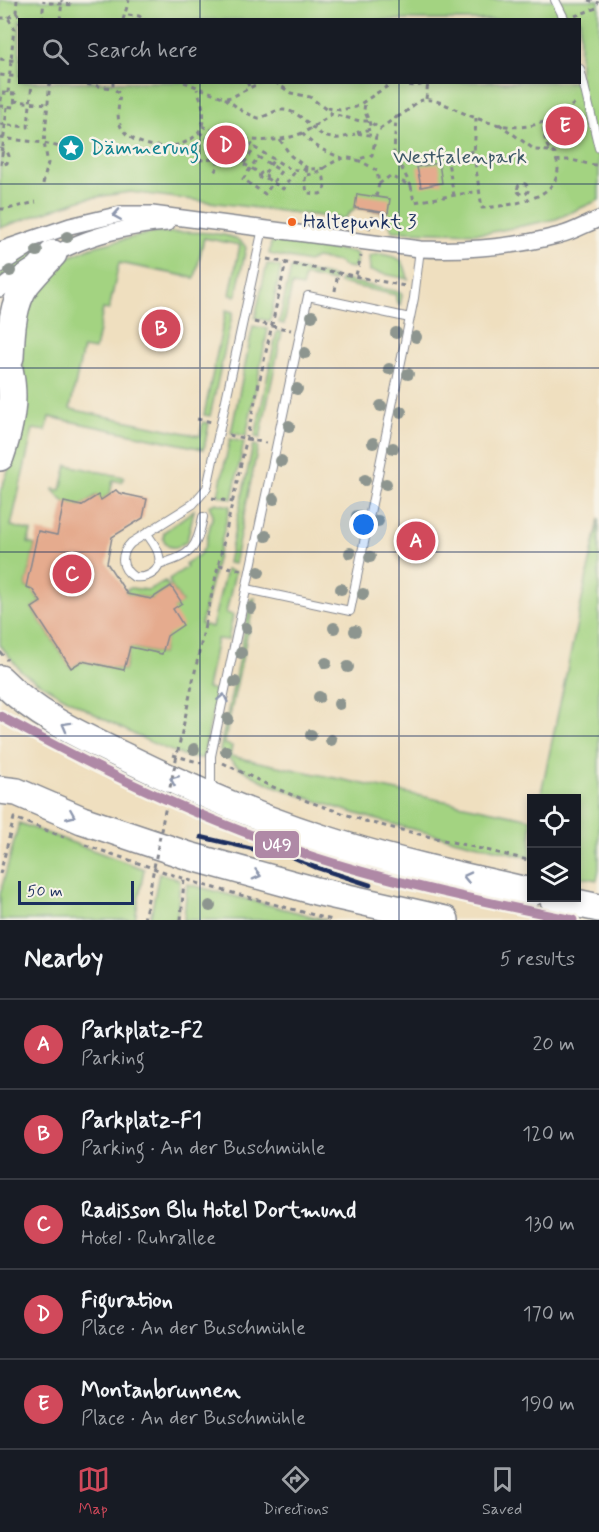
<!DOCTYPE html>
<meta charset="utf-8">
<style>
:root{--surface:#171b24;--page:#242831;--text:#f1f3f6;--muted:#9ea1a6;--line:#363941;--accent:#d1495b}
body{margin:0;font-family:Mynerve,sans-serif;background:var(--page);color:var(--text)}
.controls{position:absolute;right:18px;bottom:18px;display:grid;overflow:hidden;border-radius:0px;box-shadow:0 3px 9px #0003}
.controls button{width:54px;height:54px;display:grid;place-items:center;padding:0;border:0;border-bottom:2px solid var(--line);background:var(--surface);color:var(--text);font:30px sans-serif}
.scale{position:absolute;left:18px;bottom:15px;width:116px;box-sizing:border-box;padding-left:6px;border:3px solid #1b2f5e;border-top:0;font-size:16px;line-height:21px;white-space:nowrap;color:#1b2f5e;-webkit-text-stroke:4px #f7f3e8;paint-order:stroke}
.you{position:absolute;left:364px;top:525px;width:21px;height:21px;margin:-15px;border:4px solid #fff;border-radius:50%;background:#1a73e8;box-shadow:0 0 0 9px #1a73e833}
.badge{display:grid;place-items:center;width:39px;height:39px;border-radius:50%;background:var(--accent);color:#fff;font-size:20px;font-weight:700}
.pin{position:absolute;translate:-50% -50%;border:3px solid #fff;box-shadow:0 2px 6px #0006}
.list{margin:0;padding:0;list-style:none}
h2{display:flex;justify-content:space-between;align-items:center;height:78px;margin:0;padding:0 24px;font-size:26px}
h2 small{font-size:20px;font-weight:400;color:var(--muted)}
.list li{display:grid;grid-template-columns:39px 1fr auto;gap:18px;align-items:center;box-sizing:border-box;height:90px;padding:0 24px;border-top:2px solid var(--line)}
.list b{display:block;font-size:22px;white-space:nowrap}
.list p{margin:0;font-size:20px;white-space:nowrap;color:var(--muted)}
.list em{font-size:20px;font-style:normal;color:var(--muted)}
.icon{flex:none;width:33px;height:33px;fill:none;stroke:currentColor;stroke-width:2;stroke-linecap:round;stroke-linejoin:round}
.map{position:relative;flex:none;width:599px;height:920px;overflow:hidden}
.search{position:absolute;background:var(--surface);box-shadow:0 3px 9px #0003;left:18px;right:18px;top:18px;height:66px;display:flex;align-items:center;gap:15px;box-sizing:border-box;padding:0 21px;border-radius:0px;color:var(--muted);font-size:22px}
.sheet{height:528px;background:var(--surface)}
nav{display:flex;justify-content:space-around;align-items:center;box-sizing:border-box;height:84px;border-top:2px solid var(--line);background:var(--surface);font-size:16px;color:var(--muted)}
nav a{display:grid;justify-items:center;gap:3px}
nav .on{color:var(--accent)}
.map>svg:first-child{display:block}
.green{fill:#a3d381;stroke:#5f8170;stroke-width:1.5;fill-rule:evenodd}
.building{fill:#e5ab8e}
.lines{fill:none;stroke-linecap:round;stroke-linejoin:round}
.lane-casing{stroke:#85878e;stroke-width:10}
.street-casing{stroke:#85878e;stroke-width:18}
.highway-casing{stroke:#85878e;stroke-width:30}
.path{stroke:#85878e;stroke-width:3;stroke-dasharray:4.5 4.5;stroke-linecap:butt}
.lane{stroke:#fff;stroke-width:8}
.street{stroke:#fff;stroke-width:15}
.highway{stroke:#fff;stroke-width:27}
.rail{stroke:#1b2f5e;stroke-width:4.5}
.path-bridge{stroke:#85878e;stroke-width:3;stroke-dasharray:4.5 4.5;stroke-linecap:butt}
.tram-1-casing{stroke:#f7f3e8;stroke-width:14}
.tram-1{stroke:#af89a6;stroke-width:9}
.tree{fill:#8d958f}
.oneway{stroke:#8d97ae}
.grid{fill:none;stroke:#1b2f5e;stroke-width:1.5;stroke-opacity:0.55}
.bus-dot{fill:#f26522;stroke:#f7f3e8;stroke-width:2}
.labels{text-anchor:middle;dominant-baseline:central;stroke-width:5;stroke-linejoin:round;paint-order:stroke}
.bus-label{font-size:20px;fill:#1b2f5e;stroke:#f7f3e8;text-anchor:start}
.culture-label{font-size:21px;fill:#0d838f;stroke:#f7f3e8;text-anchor:start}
.park-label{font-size:21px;fill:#3d5867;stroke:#f7f3e8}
.line-badge{stroke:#f7f3e8;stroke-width:2}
.badge-label{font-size:16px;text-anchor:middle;font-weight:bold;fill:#fff}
</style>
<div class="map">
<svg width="599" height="920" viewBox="0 0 599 920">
<rect width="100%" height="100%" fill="#f7f3e8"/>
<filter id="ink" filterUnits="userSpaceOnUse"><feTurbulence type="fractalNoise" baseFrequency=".0167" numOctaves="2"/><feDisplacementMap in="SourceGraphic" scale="12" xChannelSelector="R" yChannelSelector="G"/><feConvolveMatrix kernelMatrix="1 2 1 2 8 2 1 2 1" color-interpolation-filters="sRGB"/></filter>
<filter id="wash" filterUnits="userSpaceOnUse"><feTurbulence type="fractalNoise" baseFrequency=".008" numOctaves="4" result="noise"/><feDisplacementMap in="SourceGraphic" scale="24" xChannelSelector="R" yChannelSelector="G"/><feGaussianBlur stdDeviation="1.35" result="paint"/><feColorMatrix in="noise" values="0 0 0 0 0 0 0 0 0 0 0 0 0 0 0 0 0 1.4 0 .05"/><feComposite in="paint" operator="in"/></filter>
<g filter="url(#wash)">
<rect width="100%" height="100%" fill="#efdfbf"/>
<path class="green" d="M0 0H599V200L556 219 487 233 392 231 387 213 355 208 344 219 130 192 83 199 0 228ZM20 20H580V82H20Z
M80 232 77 236 0 280V274L30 252Z
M151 233C171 233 237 227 246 248L236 296 230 295 240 245 204 238 195 278 119 263 109 310 103 309 95 350 83 348 70 409 200 436 203 422 209 423 204 449 49 417 46 431 33 429 11 526 31 531 28 543 35 545 26 587 32 589 41 602 32 608 71 668 82 661 124 670 130 647 162 654 173 609 182 602 171 586 169 579 187 567 185 564 199 555 205 547 213 514 209 506 216 503 230 506 201 624 212 627 226 570 235 572 226 613 233 615 228 640 217 639 207 688 217 691 203 758C176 763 64 697 36 681L21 671 0 645V493L15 451 24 415 25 384 20 348 28 302 58 264 69 257 92 247Z
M277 241 354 252 357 255 356 265 352 268 343 266 339 262 316 258 308 262 269 254 271 243Z
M381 254C402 258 404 259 408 279L370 271 369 256Z
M267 264 281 267 270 321 255 318Z
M291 268 335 277 334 282 305 276 302 287 292 285 284 324 279 323Z
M340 279 399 292 402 295 400 305 396 300V295L339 283Z
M226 310 233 312 210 416 204 415Z
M253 326 268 329 246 436 231 433Z
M277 331 282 332 260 438 255 437Z
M230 439 244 442 232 499 218 495Z
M253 445 258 446 234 564 228 563Z
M67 465 124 477 123 480 121 482 113 480 110 494 101 500 97 495 81 506 64 502 53 490V489L61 490Z
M194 510 187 541 176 548 168 546 163 539 164 532Z
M599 519V869L597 880 577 876 576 798H540Z
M165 581 169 587 151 599 127 594 125 591 130 588 148 590Z
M255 598 224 744 232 746 230 756 531 819V858C461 840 389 826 320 802 286 791 244 778 220 750L251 599Z
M19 823 144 869 135 920H0V894Z
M159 873 180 880 177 920H150Z
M187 884 327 920H184Z"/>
<g id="blocks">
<path class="building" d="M439 163 442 183 421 187 417 167Z
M357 194 390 199 388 213 355 208Z
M116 490 119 493 147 499 143 518 112 537 107 563 127 594 151 599 171 586 182 603 173 609 183 625 167 636 162 654 130 647 124 670 82 661 71 668 32 608 41 602 32 589 26 587 38 531 57 535 64 502 81 506 98 495 101 500Z"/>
</g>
</g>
<g filter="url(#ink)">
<use href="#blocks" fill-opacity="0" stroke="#85878e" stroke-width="1.5"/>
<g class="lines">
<defs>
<path id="lane" d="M555 0 565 20
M580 69 599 148
M147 534C151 540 158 548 159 556 162 571 148 579 134 577 120 568 120 554 131 543L193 504 207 488 263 228
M159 565C192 554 196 551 203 517
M247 589 350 611 414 298 420 249
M215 792 211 782V756L308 296 410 318"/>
<path id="street" d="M0 250 70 226 121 214H152L420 249C467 251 514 247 560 235 573 232 586 224 599 219
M0 265 28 247
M0 289C53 249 101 228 167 223"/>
<path id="highway" d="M0 336C16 383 16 410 0 457
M10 357C11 332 12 303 27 283 35 273 45 263 53 254
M0 679C34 714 79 735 123 756 194 791 269 823 346 846 407 865 470 878 532 892
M0 790 17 792 82 820 189 856 316 891 445 920
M553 898 599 908"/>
</defs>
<use href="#lane" class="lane-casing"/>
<use href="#street" class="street-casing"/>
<use href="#highway" class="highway-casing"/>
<path class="path" d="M588 0 599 3
M49 3 75 5
M16 12 22 20
M128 15 139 16 144 20
M575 16 599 7
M0 18H8L14 27
M8 18 16 12 17 0
M42 20 44 0
M60 20 62 0
M123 20 129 0
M0 59 20 61
M0 75 20 77
M113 82V88L120 94C119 103 117 113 119 122 127 152 193 156 202 125 206 112 201 100 197 89
M184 82 225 98 232 97 261 82
M247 82 250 88
M275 82 291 93 310 97 332 114 360 121H369L364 110 365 103
M78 83 112 88
M2 93 15 94 14 107 0 106Z
M8 93 14 27 20 23
M225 98 242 111 258 118C267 117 274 109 284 110 305 112 313 136 332 138 340 139 348 136 355 134
M426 99 428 82
M14 101 48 104
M327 108 340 110 356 107 392 83 416 86 428 83
M397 117C408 113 413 102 423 100 436 98 448 106 459 111 504 131 536 136 576 102
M476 118 474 156 482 208C505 206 557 201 558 169 558 164 556 159 555 154 544 148 545 136 543 124
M552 120 560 135 566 136 570 134 574 122 570 108
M0 124 28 127 32 82
M499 124 535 150 549 151
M202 126C231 140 269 146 300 134 311 129 322 121 332 114
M199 132 213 143 217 159 233 158 260 173
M302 133C314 147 326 152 342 158
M0 138 44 143 60 147 61 152 64 155 72 152V143L68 139 63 140 60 147
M280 140 291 156 307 168
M0 149 7 151 9 156 7 163 2 165
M258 157 281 171 265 194 243 179Z
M199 160 217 159 218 167 214 172
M239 161 254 141
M556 161C575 157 582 165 599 165
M244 163 255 148 290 169 296 170 327 168
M1 165 7 107
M307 168 305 180 307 193 320 194 325 191 324 178 319 173
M259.5 176a3.5 3.5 0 1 1 7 0a3.5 3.5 0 1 1-7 0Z
M265 173 274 159
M307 175C323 172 328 163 341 159 353 155 368 165 377 171L379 184 390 176 411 186 394 153 396 117 380 129 369 121 371 129 355 133 376 136 372 155 356 160
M266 178 283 189 296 170
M517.5 189a5.5 5.5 0 1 1 11 0a5.5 5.5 0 1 1-11 0Z
M43 184 48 163 44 143 50 82
M411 186 414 202 480 191
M454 196 447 156 475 151
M376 197 379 184
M0 209H8L36 202
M369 229 374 211
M267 259 405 286
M356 275 361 256
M335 291 338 272
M254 322 291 330
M197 419 212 422
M229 435 266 443
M212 498 233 502
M219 565 241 570
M205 625 286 262
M0 652 7 660
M173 755 201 763
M223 763 268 785 307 801 368 822 532 861
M85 845 200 884 332 920
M0 874 14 818 64 837
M181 920 184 879"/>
<use href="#lane" class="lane"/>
<use href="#street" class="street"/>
<use href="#highway" class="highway"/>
<path class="rail" d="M206 818 315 867 370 885
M201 837 274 854
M339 867 371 874"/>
<path class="path-bridge" d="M144 920 163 820 205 625"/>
<defs>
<path id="tram-1" d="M0 716C96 769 195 817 299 852 388 882 481 901 573 920"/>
</defs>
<use href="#tram-1" class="tram-1-casing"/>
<use href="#tram-1" class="tram-1"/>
</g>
<g class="tree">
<circle cx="67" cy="237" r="6"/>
<circle cx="37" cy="251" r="6"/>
<circle cx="10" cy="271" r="6"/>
<circle cx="312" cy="316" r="6"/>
<circle cx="396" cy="333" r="6"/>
<circle cx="416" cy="337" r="6"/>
<circle cx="305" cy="353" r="6"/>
<circle cx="389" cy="369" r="6"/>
<circle cx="408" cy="374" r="6"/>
<circle cx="297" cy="389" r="6"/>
<circle cx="381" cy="406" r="6"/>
<circle cx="401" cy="412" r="6"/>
<circle cx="289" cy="426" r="6"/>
<circle cx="373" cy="443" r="6"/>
<circle cx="393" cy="448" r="6"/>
<circle cx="281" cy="461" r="6"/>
<circle cx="365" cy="480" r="6"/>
<circle cx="386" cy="484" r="6"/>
<circle cx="274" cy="499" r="6"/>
<circle cx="357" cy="516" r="6"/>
<circle cx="378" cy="521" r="6"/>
<circle cx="266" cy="536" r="6"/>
<circle cx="350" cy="553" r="6"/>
<circle cx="370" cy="557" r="6"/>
<circle cx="259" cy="572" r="6"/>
<circle cx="341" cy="589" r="6"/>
<circle cx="363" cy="594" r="6"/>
<circle cx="251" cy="608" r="6"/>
<circle cx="246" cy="628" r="6"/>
<circle cx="334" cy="628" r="6"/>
<circle cx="355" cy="631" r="6"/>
<circle cx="241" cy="653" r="6"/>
<circle cx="326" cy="663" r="6"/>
<circle cx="348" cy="667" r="6"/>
<circle cx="235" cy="682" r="6"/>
<circle cx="319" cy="697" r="6"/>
<circle cx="339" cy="704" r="6"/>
<circle cx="228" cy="719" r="6"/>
<circle cx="311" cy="735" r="6"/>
<circle cx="331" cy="740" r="6"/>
<circle cx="194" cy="749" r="6"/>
<circle cx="226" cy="751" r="6"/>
<circle cx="210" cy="906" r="6"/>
</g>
<defs><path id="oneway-chevron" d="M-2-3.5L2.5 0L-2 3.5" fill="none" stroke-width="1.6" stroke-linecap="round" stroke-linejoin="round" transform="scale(1.5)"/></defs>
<g class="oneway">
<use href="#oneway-chevron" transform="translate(117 215) rotate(171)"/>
<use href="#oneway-chevron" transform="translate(223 698) rotate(-78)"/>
<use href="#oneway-chevron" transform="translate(66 726) rotate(-151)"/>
<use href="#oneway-chevron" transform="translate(174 780) rotate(-157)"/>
<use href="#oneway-chevron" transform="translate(71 815) rotate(23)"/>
<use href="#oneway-chevron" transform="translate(257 875) rotate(15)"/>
<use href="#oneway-chevron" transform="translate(467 877) rotate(-167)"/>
</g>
</g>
<path class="grid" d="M200 0V20M399 0V20M200 82V920M399 82V920M0 184H599M0 368H599M0 552H599M0 736H599"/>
<defs>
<symbol id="sight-disc" viewBox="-11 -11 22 22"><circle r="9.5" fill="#0f9aa8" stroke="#f7f3e8"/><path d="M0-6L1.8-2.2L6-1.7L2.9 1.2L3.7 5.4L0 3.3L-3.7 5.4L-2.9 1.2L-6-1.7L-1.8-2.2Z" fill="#fff"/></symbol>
</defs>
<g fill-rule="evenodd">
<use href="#sight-disc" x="56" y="133" width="30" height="30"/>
</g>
<circle class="bus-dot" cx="292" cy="222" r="5"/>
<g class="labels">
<g class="bus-label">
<text x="303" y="222">Haltepunkt 3</text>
</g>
<g class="culture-label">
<text x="90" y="148">Dämmerung</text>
</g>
<g class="park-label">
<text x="460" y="157">Westfalenpark</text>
</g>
</g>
<rect class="line-badge" x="254" y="830" width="46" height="29" rx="6" fill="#af89a6"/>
<g class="badge-label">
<text x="277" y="850">U49</text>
</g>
</svg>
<div class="controls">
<button><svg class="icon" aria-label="locate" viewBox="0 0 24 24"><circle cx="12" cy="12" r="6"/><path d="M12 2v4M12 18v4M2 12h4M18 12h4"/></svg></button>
<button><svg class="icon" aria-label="layers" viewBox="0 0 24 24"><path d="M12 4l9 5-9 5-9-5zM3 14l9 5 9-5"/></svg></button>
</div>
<div class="scale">50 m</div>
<div class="you"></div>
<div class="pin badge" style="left:416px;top:541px">A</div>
<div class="pin badge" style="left:161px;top:329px">B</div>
<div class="pin badge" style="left:72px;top:574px">C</div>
<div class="pin badge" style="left:226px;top:145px">D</div>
<div class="pin badge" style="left:565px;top:126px">E</div>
<div class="search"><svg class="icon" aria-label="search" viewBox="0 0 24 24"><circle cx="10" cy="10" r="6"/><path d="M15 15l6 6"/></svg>Search here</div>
</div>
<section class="sheet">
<h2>Nearby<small>5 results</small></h2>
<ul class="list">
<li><span class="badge">A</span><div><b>Parkplatz-F2</b><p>Parking</p></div><em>20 m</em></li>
<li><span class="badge">B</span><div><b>Parkplatz-F1</b><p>Parking · An der Buschmühle</p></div><em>120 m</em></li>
<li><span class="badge">C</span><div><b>Radisson Blu Hotel Dortmund</b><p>Hotel · Ruhrallee</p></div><em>130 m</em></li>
<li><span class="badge">D</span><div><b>Figuration</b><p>Place · An der Buschmühle</p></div><em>170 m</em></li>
<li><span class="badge">E</span><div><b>Montanbrunnen</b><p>Place · An der Buschmühle</p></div><em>190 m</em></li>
</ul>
</section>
<nav>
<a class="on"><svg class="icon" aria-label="map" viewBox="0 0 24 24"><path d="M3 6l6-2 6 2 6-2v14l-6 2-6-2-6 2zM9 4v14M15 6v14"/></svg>Map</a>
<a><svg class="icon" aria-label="directions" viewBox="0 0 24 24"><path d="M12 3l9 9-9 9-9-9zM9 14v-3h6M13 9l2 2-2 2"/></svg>Directions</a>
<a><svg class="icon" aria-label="saved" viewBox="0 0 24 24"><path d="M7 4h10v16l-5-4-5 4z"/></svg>Saved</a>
</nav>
